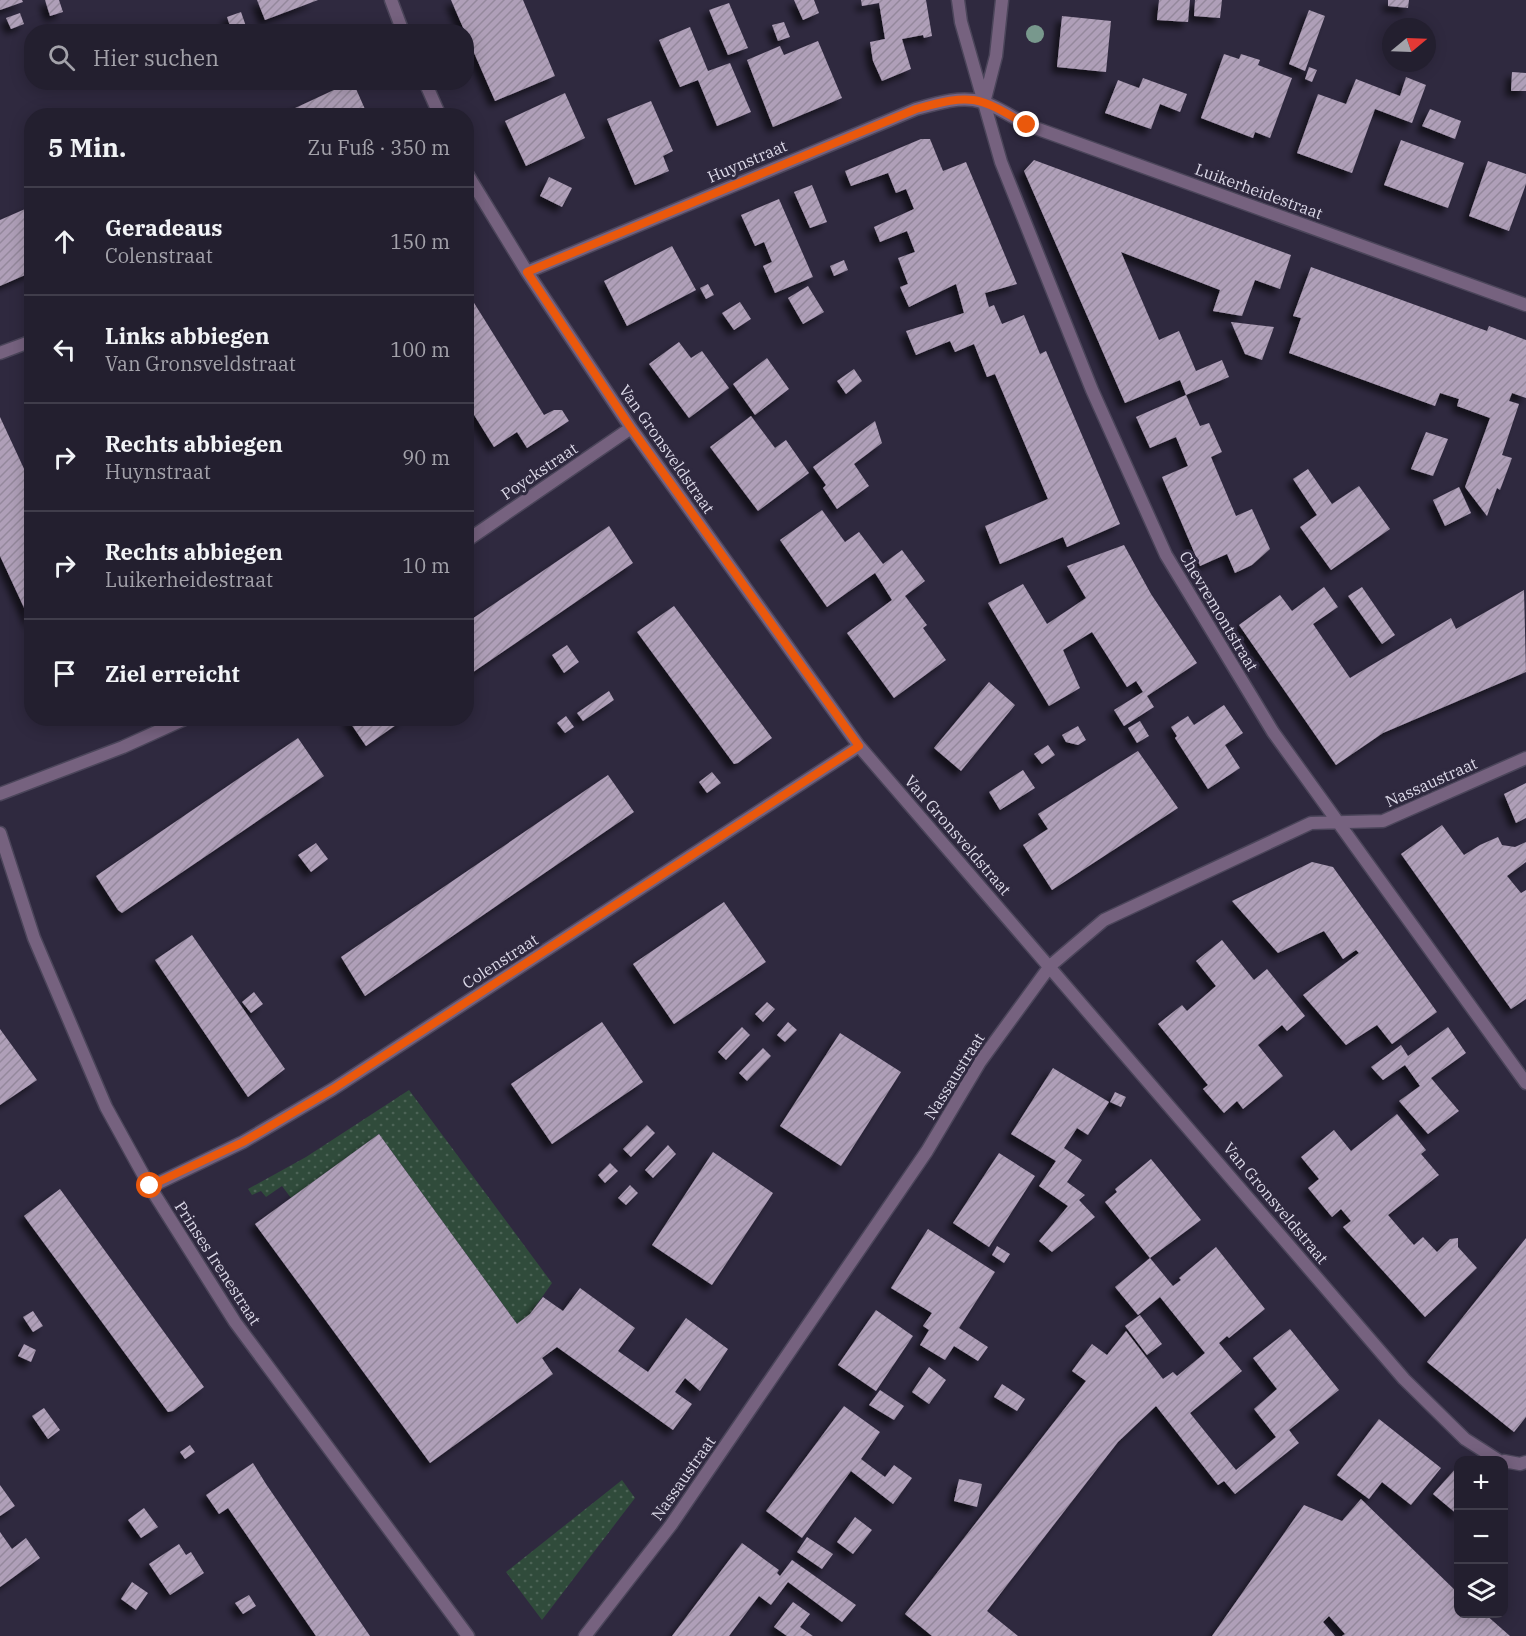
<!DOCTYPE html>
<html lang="de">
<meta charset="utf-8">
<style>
:root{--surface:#231f2f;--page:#2f2c3b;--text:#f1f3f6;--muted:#a3a2aa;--line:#403d4b}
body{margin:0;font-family:"IBM Plex Serif",serif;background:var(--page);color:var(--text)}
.controls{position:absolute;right:18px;bottom:18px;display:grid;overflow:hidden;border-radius:12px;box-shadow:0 3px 15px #0003}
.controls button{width:54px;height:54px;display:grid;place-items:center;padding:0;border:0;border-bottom:2px solid var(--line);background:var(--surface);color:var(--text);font:30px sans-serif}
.compass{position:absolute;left:1382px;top:18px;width:54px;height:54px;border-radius:50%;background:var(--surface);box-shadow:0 3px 15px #0003;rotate:71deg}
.stop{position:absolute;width:18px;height:18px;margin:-14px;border:4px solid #ea580c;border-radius:50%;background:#fff}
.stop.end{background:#ea580c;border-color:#fff;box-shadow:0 2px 6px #0008}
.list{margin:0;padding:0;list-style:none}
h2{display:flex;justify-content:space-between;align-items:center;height:78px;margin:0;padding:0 24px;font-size:26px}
h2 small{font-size:20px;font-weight:400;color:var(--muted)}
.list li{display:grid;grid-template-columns:39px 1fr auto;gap:18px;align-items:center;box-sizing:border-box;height:108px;padding:0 24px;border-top:2px solid var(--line)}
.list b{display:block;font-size:22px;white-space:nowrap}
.list p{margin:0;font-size:20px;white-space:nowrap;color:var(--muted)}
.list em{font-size:20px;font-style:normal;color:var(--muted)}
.icon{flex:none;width:33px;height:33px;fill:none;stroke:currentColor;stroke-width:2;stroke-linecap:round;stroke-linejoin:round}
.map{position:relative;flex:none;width:1526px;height:1636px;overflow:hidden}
.search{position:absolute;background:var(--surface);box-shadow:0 3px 15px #0003;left:24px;top:24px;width:450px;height:66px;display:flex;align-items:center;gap:15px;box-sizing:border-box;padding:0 21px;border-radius:24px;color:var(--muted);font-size:22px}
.panel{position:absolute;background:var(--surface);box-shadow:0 3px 15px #0003;left:24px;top:108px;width:450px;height:618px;border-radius:24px}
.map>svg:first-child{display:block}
.green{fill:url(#green-dots)}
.building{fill:url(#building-hatch);filter:url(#shadow)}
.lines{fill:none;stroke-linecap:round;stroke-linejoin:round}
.minor-casing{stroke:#4b455a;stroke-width:15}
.minor{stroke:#76627f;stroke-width:12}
.tree{fill:#78988d}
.route{stroke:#ea580c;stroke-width:8}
.labels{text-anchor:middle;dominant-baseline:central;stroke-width:6;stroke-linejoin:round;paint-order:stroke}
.street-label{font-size:16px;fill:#dcd9e8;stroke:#2f293f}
</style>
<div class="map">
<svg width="1526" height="1636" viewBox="0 0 1526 1636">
<defs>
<pattern id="green-dots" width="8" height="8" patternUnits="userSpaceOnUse" patternTransform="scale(1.5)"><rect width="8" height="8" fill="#304b3b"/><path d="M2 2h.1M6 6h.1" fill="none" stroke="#4d6457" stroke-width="1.8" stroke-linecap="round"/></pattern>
<pattern id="building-hatch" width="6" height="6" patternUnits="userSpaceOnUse" patternTransform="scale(1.5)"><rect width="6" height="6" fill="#af9fb8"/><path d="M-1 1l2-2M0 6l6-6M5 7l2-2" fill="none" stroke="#94889c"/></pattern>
<filter id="shadow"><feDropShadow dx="-5.5" dy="5.5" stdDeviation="3" flood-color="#0009"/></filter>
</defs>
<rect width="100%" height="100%" fill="#2f293f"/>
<path class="green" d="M409 1090 552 1283 530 1314 517 1324 379 1134 291 1198 282 1186 266 1197 261 1191 252 1195 248 1189 306 1157Z
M622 1480 635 1498 542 1620 506 1572Z"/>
<path class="building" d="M0 0H22L23 2 0 10Z
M45 0H59L63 12 50 16Z
M257 0H318L265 20Z
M451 0H523L555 76 495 101Z
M794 0H814L819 13 803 20Z
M861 0H926L932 36 924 38 923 35 902 39 911 69 882 81 873 61 870 42 885 39 879 3 862 6Z
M1159 0H1190L1188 22 1157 20Z
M1195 0H1222L1220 18 1194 16Z
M1388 0H1409L1408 8 1388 6Z
M729 3 748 48 728 55 709 10Z
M1309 10 1325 16 1305 71 1289 64Z
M241 12 248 32H232L227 17Z
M20 13 24 24 11 29 6 18Z
M1062 16 1111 21 1106 72 1057 67Z
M784 22 790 37 778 41 772 25Z
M690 27 708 71 730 63 751 112 717 126 698 80 680 87 659 40Z
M818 41 842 98 773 127 747 60 780 46 784 55Z
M1224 54 1239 59 1241 54 1260 60 1258 65 1292 78 1270 138 1255 132 1253 138 1201 118Z
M1309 67 1317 70 1312 82 1305 79Z
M1512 72 1526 73V91H1511Z
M1406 77 1426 85 1412 123 1375 109 1352 173 1297 153 1318 94 1346 104 1356 79 1400 96Z
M1143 78 1187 94 1180 112 1160 104 1151 129 1105 113 1118 80 1139 88Z
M353 82 368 116H278L351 82Z
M565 93 585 138 526 166 505 121Z
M651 101 673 151 663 156 669 171 635 185 607 119Z
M1430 109 1461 121 1455 139 1422 126Z
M921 139H930L943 171 966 162 1017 284 985 293 989 307 994 305 1002 324 1024 315 1040 354 1046 351 1120 524 1067 547 1063 537 1000 564 985 526 1048 499 995 374 987 377 974 344 955 352 950 341 916 355 906 331 964 313 956 284 909 307 900 287 908 284 898 258 915 252 907 231 880 242 874 227 914 209 906 189 896 193 888 173 851 186 845 171Z
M1401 140 1464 163 1448 208 1384 185Z
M1034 160 1291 255 1280 289 1255 280 1242 316 1213 311 1220 290 1121 252 1159 340 1179 331 1196 371 1222 360 1229 377 1186 395 1180 380 1125 403 1024 171Z
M1488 161 1526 174V184L1509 231 1469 216Z
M549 177 572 188 562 207 540 196Z
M812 185 827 222 810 228 794 192Z
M779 199 813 277 775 293 763 266 772 262 764 242 755 246 741 215Z
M32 206V272L0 286V220Z
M672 246 696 290 627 326 604 281Z
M844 260 848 270 834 276 830 266Z
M1311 267 1487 331 1489 326 1526 340V398L1512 393 1509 401 1519 404 1502 455 1512 458 1500 490 1497 488 1487 516 1465 487 1490 418 1457 406 1459 399 1440 393 1435 406 1289 353 1301 318 1293 316Z
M708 284 714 295 706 299 700 288Z
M808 286 824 312 803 324 788 298Z
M466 290 544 415 554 410H562L569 421 527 448 517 432 494 447 466 402Z
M740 302 751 319 734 330 722 313Z
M1231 322 1274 327 1262 360 1245 354Z
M679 342 691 358 702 351 729 388 689 418 649 364Z
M767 358 789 389 755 415 733 384Z
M854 369 862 381 846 394 837 381Z
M1186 395 1200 426 1209 423 1222 452 1211 457 1236 516 1252 509 1270 549 1252 565 1235 573 1227 554 1200 566 1162 477 1188 466 1176 437 1150 448 1136 417Z
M751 416 775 448 786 440 809 473 758 511 710 447Z
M0 417 32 486V625L0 556Z
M875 421 882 443 854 464 869 486 837 509 823 488 826 485 813 467Z
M1426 432 1448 439 1433 476 1411 469Z
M1308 469 1332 504 1359 486 1390 529 1331 570 1300 527 1317 515 1293 479Z
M1459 487 1471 513 1445 526 1433 500Z
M822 510 845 542 859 532 883 564 902 550 925 581 905 596 927 625 923 628 946 660 894 698 847 633 892 600 875 573 827 607 780 540Z
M609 526 633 563 466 677V623Z
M1124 545 1151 594 1197 663 1147 696 1154 707 1124 726 1114 710 1143 692 1136 681 1127 687 1092 632 1063 650 1080 688 1049 706 988 603 1023 584 1047 624 1086 598 1067 566Z
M1324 587 1338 607 1313 624 1350 678 1451 618 1456 629 1524 590 1526 672 1383 733 1336 765 1239 625 1280 595 1292 611Z
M1362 587 1395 635 1382 644 1348 596Z
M674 606 772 738 738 763 734 764 637 632Z
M567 645 579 662 564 673 552 655Z
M989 682 1015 705 961 771 934 748Z
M609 691 614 700 583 721 577 713Z
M1224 705 1243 733 1225 745 1240 768 1208 789 1175 738 1177 736 1171 727 1188 716 1194 725Z
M566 716 574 727 565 733 557 723Z
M347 718H406L366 746Z
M1140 721 1149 736 1137 743 1128 728Z
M1078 726 1086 740 1078 745 1066 742 1062 735Z
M298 738 324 776 122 913 118 910 96 876Z
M1048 745 1055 755 1042 764 1034 754Z
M1138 751 1178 808 1052 890 1023 845 1048 829 1038 814Z
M1023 770 1035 788 1000 810 989 792Z
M712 772 721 783 707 793 699 782Z
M608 775 634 812 365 996 341 957Z
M1526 783V818L1516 823 1504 794Z
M1442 825 1464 855 1480 845 1498 837 1502 845 1515 847 1526 842V862L1507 876 1521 893 1526 890V999L1511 1009 1401 854Z
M316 843 328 859 311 872 298 855Z
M1312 862 1333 867 1437 1012 1392 1044 1377 1025 1346 1045 1303 995 1359 953 1356 950 1343 959 1324 931 1278 953 1232 901Z
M724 902 766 962 674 1024 633 964Z
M192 935 285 1069 248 1097 155 960Z
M1222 940 1254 980 1267 969 1305 1016 1287 1031 1282 1025 1258 1045 1283 1076 1243 1109 1237 1101 1224 1113 1203 1089 1208 1085 1158 1024 1182 1005 1187 1011 1216 986 1196 961Z
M254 992 263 1004 251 1013 242 1002Z
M767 1002 775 1009 763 1022 755 1014Z
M602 1022 643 1082 552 1144 511 1084Z
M788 1022 797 1030 785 1042 777 1035Z
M742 1027 750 1035 726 1060 718 1052Z
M1448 1027 1466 1053 1431 1078 1459 1111 1428 1134 1399 1101 1420 1086 1405 1065 1383 1080 1371 1067 1401 1045 1408 1056Z
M0 1029 37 1080 0 1105Z
M840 1033 901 1072 841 1166 780 1126Z
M763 1048 771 1056 747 1081 739 1073Z
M1053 1068 1109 1102 1088 1135 1077 1128 1064 1148 1082 1160 1067 1182 1085 1195 1079 1200 1095 1217 1052 1252 1039 1241 1068 1206 1039 1186 1056 1161 1011 1134Z
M1115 1092 1126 1097 1121 1107 1110 1102Z
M1397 1114 1426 1150 1421 1154 1439 1175 1388 1215 1414 1245 1423 1237 1437 1252 1450 1239 1458 1238V1247L1477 1268 1425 1317 1343 1227 1351 1221 1341 1209 1332 1217 1308 1188 1319 1179 1301 1157 1334 1130 1351 1151Z
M647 1125 655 1133 631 1157 623 1149Z
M379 1134 517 1324 530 1314 543 1297 563 1311 580 1288 635 1328 618 1351 648 1372 686 1318 728 1349 700 1391 685 1378 675 1392 692 1404 673 1430 557 1347 542 1358 553 1374 430 1463 255 1224Z
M668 1145 676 1154 653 1178 645 1170Z
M713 1152 773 1193 712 1285 652 1245Z
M999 1153 1035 1176 989 1247 953 1223Z
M1151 1159 1201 1220 1150 1258 1173 1286 1181 1280 1179 1278 1216 1247 1265 1309 1229 1338 1227 1336 1219 1343 1242 1371 1190 1413 1236 1470 1276 1437 1254 1409 1277 1389 1253 1358 1290 1329 1339 1390 1289 1430 1299 1443 1235 1494 1224 1481 1218 1485 1156 1406 1118 1442 987 1611 1018 1636H932L905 1614 1086 1381 1072 1371 1092 1344 1107 1355 1126 1331 1163 1379 1173 1372 1177 1376 1205 1353 1160 1297 1138 1315 1115 1287 1150 1258 1105 1202 1117 1192 1115 1189Z
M610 1163 618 1171 605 1183 598 1175Z
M630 1185 638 1193 626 1205 618 1198Z
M60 1189 204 1387 173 1411 168 1412 24 1216Z
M928 1229 995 1272 959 1328 988 1347 978 1361 954 1346 945 1360 920 1345 929 1330 923 1326 932 1313 891 1288Z
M1526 1238V1417L1514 1432 1427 1362Z
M997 1246 1010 1254 1004 1263 992 1255Z
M876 1310 913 1336 876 1391 838 1365Z
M33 1311 43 1326 33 1332 23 1317Z
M1140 1315 1162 1344 1147 1355 1125 1326Z
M24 1344 36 1350 31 1362 18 1356Z
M929 1367 946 1380 929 1404 912 1392Z
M1002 1384 1025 1399 1017 1411 994 1397Z
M880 1390 904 1406 894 1420 869 1405Z
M844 1406 880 1432 861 1459 885 1477 894 1465 912 1478 893 1504 851 1471 802 1538 766 1511Z
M44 1408 60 1430 48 1439 32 1416Z
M1379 1419 1441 1468 1411 1505 1382 1482 1369 1499 1337 1475Z
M190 1445 195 1452 185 1459 180 1452Z
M253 1463 266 1484 370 1636H316L228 1508 219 1514 206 1495Z
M1457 1467 1458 1469V1515L1433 1494Z
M959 1479 982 1484 977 1507 954 1501Z
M0 1485 15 1506 0 1516Z
M1361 1499 1458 1593V1614H1485L1510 1636H1342L1345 1634 1329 1616 1323 1622 1335 1636H1212L1304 1505 1342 1521Z
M144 1508 158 1527 141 1538 128 1520Z
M855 1517 872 1530 853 1554 837 1542Z
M0 1532 12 1549 26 1538 40 1558 0 1587Z
M807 1537 833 1554 822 1569 797 1552Z
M742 1543 779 1570 777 1573 780 1576 792 1560 856 1605 842 1622 788 1582 771 1605 759 1596 729 1636H672Z
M179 1544 186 1555 191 1552 204 1573 170 1595 149 1564Z
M132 1582 148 1593 136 1610 121 1599Z
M249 1595 256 1606 243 1614 235 1603Z
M793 1602 810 1614 800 1627 813 1636H787L774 1627Z"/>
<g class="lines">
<defs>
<path id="minor" d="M391 0 403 32
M958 0 961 22 1001 162 1092 390 1166 555 1273 732 1526 1083
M425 82 440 116
M985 99 996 56 1002 0
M466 172 527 272 631 428 859 746 1404 1379 1465 1439 1498 1460
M527 272 916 109C973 93 977 96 1027 125L1526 305
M0 353 32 341
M466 541 631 428
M0 794 123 747 187 718
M0 833 34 938 106 1107 150 1187 235 1322 468 1636
M150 1187 243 1142 333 1089 859 746
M1504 1461 1520 1464 1526 1462
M585 1636 671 1525 927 1151 980 1062 1050 966 1104 920 1311 823 1383 821 1526 758"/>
</defs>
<use href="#minor" class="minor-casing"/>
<use href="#minor" class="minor"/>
</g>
<circle class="tree" cx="1035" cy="34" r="9"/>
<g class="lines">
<path class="route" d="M150 1186 243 1142 333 1089 859 746 631 428 527 272 916 109C973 93 977 96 1027 125"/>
</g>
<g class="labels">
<g class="street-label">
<text transform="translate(747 161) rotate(-23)">Huynstraat</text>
<text transform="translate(1259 191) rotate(20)">Luikerheidestraat</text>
<text transform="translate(667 449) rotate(55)">Van Gronsveldstraat</text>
<text transform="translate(539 471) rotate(-34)">Poyckstraat</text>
<text transform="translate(1219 611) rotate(59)">Chevremontstraat</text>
<text transform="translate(1431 782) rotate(-24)">Nassaustraat</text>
<text transform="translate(958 835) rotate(49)">Van Gronsveldstraat</text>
<text transform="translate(500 961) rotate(-33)">Colenstraat</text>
<text transform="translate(954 1076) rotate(-58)">Nassaustraat</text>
<text transform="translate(1276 1203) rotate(50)">Van Gronsveldstraat</text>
<text transform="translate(218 1263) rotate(57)">Prinses Irenestraat</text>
<text transform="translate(683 1478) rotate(-55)">Nassaustraat</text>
</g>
</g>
</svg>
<div class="controls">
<button>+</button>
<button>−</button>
<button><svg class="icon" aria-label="layers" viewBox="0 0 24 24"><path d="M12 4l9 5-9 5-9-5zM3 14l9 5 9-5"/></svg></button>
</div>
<svg class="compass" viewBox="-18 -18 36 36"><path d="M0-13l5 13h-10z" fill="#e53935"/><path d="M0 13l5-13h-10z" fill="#a3a2aa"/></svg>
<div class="stop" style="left:150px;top:1186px"></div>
<div class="stop end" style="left:1027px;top:125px"></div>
<div class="search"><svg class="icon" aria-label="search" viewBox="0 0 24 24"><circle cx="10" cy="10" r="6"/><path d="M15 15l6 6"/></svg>Hier suchen</div>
<section class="panel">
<h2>5 Min.<small>Zu Fuß · 350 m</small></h2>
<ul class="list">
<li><svg class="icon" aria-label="ahead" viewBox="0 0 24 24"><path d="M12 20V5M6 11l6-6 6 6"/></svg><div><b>Geradeaus</b><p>Colenstraat</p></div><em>150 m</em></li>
<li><svg class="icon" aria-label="left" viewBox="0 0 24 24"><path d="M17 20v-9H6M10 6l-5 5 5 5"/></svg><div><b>Links abbiegen</b><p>Van Gronsveldstraat</p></div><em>100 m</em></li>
<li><svg class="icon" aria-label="right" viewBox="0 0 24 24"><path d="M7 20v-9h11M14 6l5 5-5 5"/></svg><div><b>Rechts abbiegen</b><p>Huynstraat</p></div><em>90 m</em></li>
<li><svg class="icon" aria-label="right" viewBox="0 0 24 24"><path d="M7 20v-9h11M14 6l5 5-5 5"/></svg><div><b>Rechts abbiegen</b><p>Luikerheidestraat</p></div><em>10 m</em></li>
<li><svg class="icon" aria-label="arrive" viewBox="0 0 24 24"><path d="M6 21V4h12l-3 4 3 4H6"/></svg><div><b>Ziel erreicht</b></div></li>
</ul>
</section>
</div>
